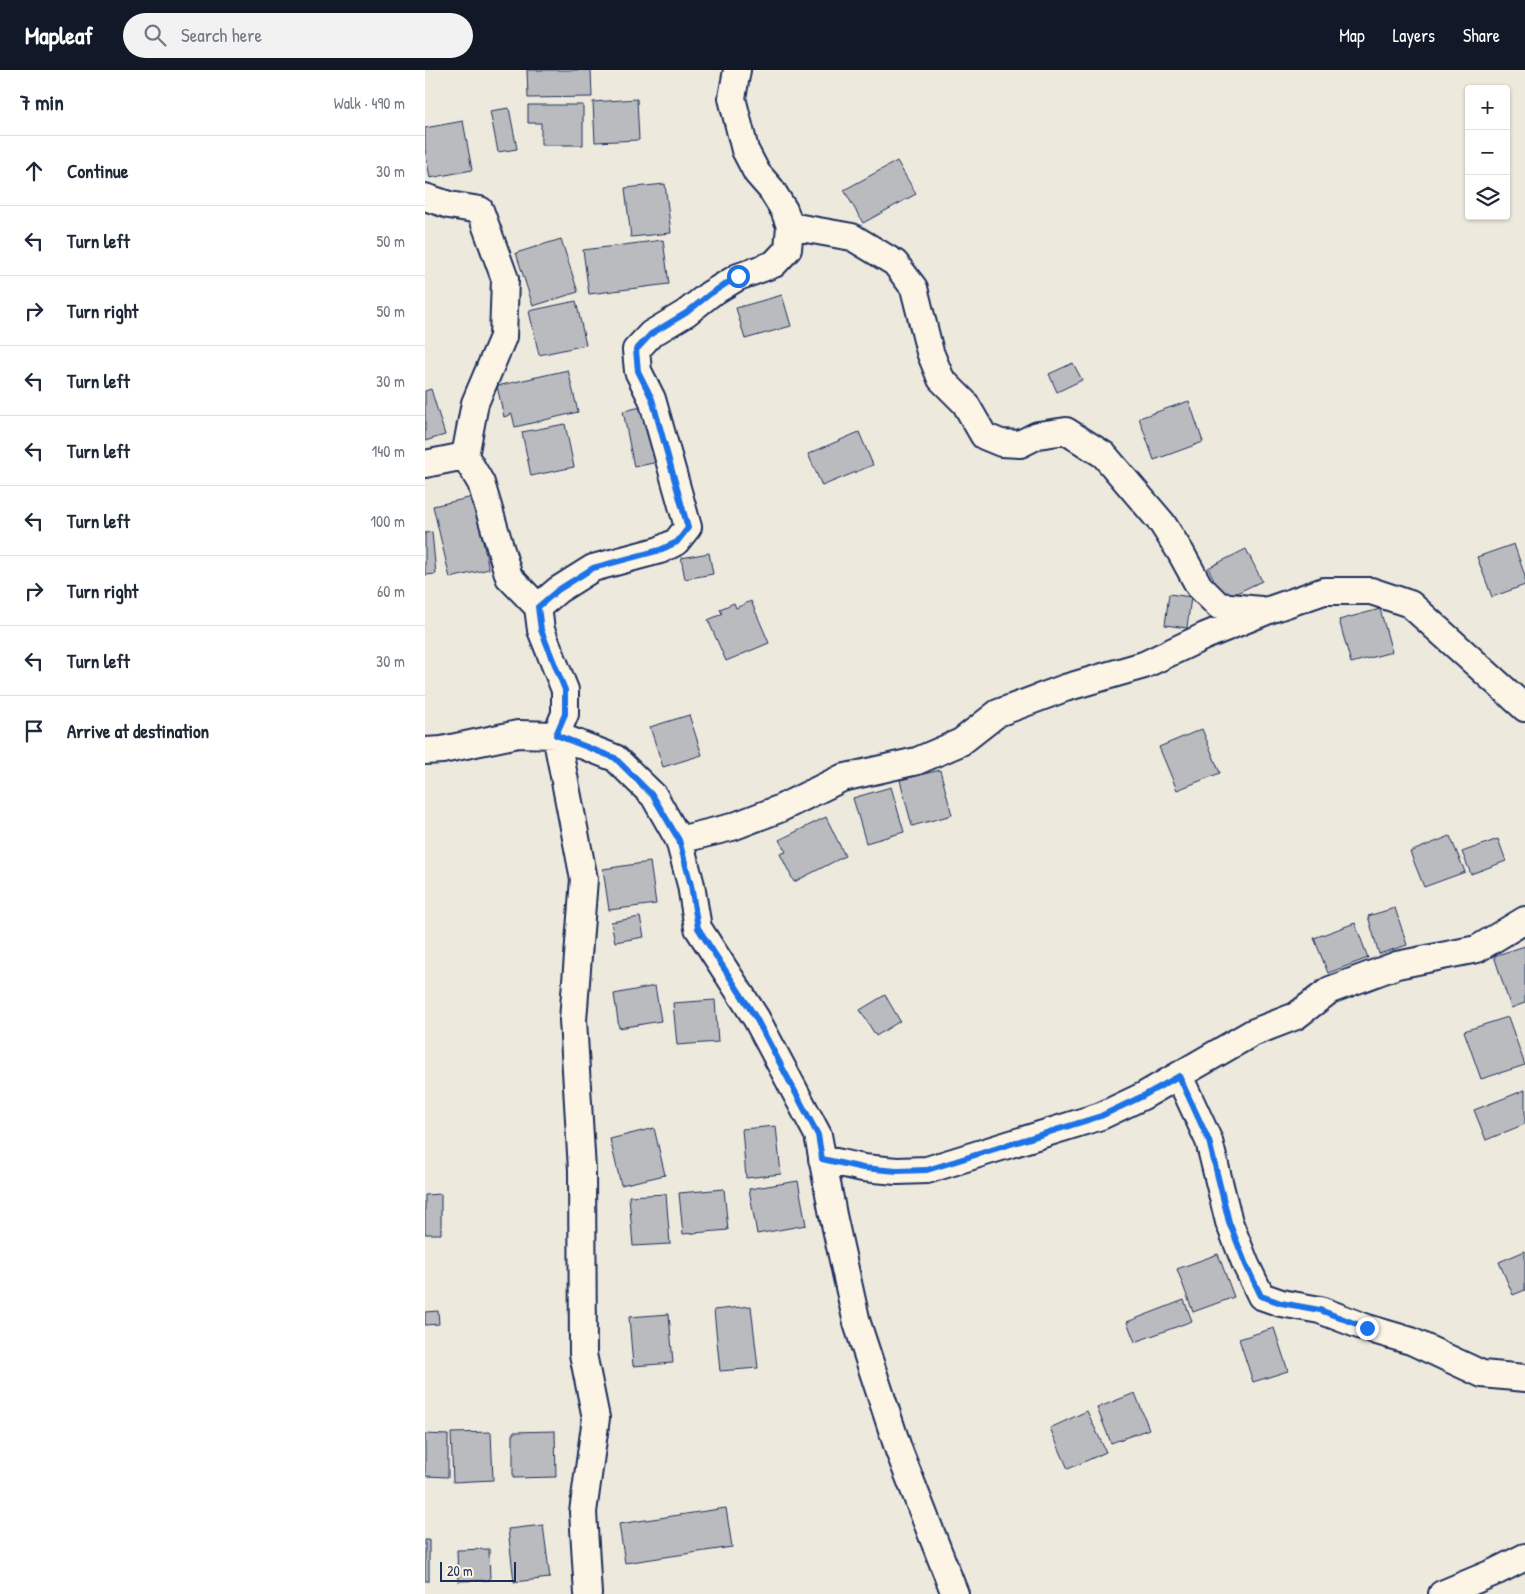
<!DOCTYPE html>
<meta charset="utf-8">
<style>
:root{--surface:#fff;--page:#f2f2f3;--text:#1f2937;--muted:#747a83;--line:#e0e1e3;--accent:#111827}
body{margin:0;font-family:"Patrick Hand",sans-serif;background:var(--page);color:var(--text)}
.controls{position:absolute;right:15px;top:15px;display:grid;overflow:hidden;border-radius:5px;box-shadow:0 1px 4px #0004}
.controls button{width:45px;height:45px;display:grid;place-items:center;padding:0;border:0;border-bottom:1px solid var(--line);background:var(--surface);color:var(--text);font:25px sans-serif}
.scale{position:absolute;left:15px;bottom:12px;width:76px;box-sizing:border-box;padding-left:5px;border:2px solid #1b2f5e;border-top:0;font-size:14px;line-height:18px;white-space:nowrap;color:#1b2f5e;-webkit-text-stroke:4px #fcf5e5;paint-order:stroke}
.stop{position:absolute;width:15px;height:15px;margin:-11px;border:4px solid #1a73e8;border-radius:50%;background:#fff}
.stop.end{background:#1a73e8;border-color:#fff;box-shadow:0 1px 5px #0008}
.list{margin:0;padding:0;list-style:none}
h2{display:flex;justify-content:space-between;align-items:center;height:65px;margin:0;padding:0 20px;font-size:21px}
h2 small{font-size:16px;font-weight:400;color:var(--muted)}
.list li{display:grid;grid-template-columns:32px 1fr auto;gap:15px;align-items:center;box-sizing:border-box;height:70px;padding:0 20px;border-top:1px solid var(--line)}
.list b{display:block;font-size:19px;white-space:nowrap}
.list em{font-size:16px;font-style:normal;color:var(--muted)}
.icon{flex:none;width:28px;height:28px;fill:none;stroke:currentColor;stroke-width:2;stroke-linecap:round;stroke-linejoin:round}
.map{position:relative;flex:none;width:1100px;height:1524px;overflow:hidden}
header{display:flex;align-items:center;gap:30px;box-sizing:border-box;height:70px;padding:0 25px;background:var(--accent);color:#fff}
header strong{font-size:24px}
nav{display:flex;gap:28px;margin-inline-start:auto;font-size:18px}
.search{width:350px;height:45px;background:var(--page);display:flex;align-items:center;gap:12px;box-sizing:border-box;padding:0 18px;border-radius:28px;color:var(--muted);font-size:19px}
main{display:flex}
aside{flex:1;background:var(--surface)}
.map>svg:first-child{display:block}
.building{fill:#babbbe;stroke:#1b2f5e}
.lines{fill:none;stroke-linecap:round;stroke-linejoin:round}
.street-casing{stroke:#1b2f5e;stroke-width:30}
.street{stroke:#fcf5e5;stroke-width:26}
.route{stroke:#1a73e8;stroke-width:6}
</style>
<header>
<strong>Mapleaf</strong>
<div class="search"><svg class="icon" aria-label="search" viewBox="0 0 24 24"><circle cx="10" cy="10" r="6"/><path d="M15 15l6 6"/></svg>Search here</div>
<nav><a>Map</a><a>Layers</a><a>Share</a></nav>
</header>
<main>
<aside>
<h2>7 min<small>Walk · 490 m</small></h2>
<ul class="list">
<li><svg class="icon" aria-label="ahead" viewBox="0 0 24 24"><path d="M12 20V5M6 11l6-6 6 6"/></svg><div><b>Continue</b></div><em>30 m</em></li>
<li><svg class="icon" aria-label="left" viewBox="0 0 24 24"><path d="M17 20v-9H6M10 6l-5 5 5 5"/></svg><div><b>Turn left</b></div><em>50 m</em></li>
<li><svg class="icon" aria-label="right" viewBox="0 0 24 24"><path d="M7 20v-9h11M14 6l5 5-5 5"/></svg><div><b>Turn right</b></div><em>50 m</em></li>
<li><svg class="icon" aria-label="left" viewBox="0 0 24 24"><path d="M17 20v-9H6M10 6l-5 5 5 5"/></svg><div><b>Turn left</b></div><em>30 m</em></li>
<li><svg class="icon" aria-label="left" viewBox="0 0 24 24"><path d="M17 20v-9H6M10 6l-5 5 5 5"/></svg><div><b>Turn left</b></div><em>140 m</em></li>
<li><svg class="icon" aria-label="left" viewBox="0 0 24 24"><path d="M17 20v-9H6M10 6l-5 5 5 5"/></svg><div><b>Turn left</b></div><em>100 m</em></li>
<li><svg class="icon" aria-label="right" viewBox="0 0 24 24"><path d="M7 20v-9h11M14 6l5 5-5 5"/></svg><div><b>Turn right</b></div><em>60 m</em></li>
<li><svg class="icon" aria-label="left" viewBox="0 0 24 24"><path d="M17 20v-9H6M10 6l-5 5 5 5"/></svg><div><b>Turn left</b></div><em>30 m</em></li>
<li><svg class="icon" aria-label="arrive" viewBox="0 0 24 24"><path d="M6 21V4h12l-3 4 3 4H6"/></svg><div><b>Arrive at destination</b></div></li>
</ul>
</aside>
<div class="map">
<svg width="1100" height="1524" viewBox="0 0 1100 1524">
<rect width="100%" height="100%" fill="#eee9dd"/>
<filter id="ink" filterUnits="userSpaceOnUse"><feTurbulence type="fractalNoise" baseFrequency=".02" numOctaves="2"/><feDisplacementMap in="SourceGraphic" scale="10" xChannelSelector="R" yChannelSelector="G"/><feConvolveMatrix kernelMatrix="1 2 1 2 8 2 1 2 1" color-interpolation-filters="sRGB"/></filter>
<g filter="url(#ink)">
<path class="building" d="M102 0H166L167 27 103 28Z
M212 29 214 70 170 72 168 32Z
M103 35H158V75H116V53H103Z
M84 38 92 79 73 82 65 41Z
M38 51 47 100 5 108 0 79V58Z
M472 91 491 124 438 153 419 120Z
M240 114 246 163 206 167 200 118Z
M136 169 153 222 108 236 91 183Z
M238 170 244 214 164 224 158 180Z
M357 225 366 256 320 269 311 238Z
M151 231 161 275 114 285 104 241Z
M648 293 657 310 632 322 624 304Z
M143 300 153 342 90 357 87 344 79 347 72 316Z
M6 319 20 365 0 371V321Z
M764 331 778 372 729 390 714 348Z
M221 336 233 392 209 397 198 341Z
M140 354 149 397 106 406 97 362Z
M434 362 448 395 397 416 383 384Z
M48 427 64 499 25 508 8 436Z
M7 462 11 504 0 505V463Z
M1089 474 1100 506V515L1067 527 1052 487Z
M821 479 837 511 799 529 783 498Z
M284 483 288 504 260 509 256 488Z
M744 524 766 527 762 558 740 555Z
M326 531 344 573 301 591 283 550 297 544 295 539 309 533 311 538Z
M955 539 967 582 926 593 914 550Z
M264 645 277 685 238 697 225 657Z
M777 659 795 703 752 720 734 677Z
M515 700 527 745 487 756 475 710Z
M466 717 479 762 441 773 428 728Z
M401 747 420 786 369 812 355 784 361 782 354 770Z
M1025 766 1040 802 999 817 985 782Z
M1073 769 1081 791 1046 804 1037 782Z
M225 792 231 834 184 840 178 799Z
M970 838 982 875 954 884 943 846Z
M215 847 219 867 190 872 186 852Z
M930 853 943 888 903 903 889 868Z
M1100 876V933L1086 938 1069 886Z
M230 916 236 951 194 958 189 924Z
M460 925 475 951 451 966 435 940Z
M290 930 293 972 252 975 248 933Z
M1083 947 1100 995 1056 1009 1039 961Z
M1100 1020V1054L1061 1070 1049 1040Z
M351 1056 356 1104 321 1108 317 1059Z
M229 1058 240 1105 196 1115 185 1069Z
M373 1111 381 1155 332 1164 324 1119Z
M299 1119 303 1160 258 1164 254 1123Z
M16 1124V1164H0V1125Z
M241 1124 245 1174 208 1176 204 1126Z
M1100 1181V1220L1088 1225 1074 1192Z
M793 1184 809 1227 768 1242 752 1199Z
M759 1230 767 1251 710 1272 702 1252Z
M326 1236 333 1298 295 1301 289 1240Z
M13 1241 14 1254 0 1255V1242Z
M244 1244 248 1293 208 1296 204 1247Z
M849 1258 863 1301 828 1312 814 1269Z
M710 1323 724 1359 686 1373 672 1338Z
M662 1341 681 1382 643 1399 625 1358Z
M130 1361 131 1407 88 1408V1362Z
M66 1362 68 1410 28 1412 26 1363Z
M0 1364 23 1365V1407L0 1406Z
M301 1438 307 1477 200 1493 194 1454Z
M118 1455 125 1508 89 1512 83 1459Z
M0 1470H4V1511H0Z
M64 1479 65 1510 33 1511 32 1480Z"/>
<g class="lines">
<defs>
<path id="street" d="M0 127 24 135 55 140 80 209 78 267 50 333 40 386 56 413 84 507 113 537
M365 156 427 167 470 193 489 218 505 282 516 309 540 333 559 366 576 373 595 374 613 365 641 361 679 385 737 453 756 483 774 516 794 536 836 540
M0 394 40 386
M0 681 17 680 93 664 131 665 190 688 229 726 254 770 266 815 273 858 331 948 393 1065 408 1145 432 1253 474 1381 530 1524
M254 770 307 757 354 739 417 708 492 691 536 672 573 643 640 618 719 595 780 566 844 540 899 521H946L985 534 1100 638
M754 1006 784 1071 804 1152 821 1195 836 1226 856 1233 895 1240 942 1258 986 1271 1057 1304 1100 1308
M397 1089 438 1098 472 1101 502 1100 676 1046 718 1026 827 963 871 946 905 920 972 895 1052 879 1100 850
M163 1524 158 1442 171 1348 158 1284 157 1100 148 950 159 809 131 665 140 644V620L116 560 113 537 133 520 168 498 235 480 251 472 263 457 227 329 213 301 211 280 226 264 261 243 285 224 313 207 349 194 363 179 365 156 359 140 346 119 332 103 320 80 307 28 312 0
M1017 1524 1072 1501 1100 1487"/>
</defs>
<use href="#street" class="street-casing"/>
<use href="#street" class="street"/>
</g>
</g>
<g class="lines" filter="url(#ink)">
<path class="route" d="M313 206 285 224 261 243 226 264 211 280 213 301 227 329 263 458 252 472 235 480 168 498 133 520 113 537 116 560 140 620V644L131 665 190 688 228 726 254 770 266 815 273 858 331 948 393 1065 397 1089 438 1098 472 1101 502 1100 676 1046 718 1026 754 1006 784 1071 804 1152 821 1195 836 1226 856 1233 895 1240 942 1258"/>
</g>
</svg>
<div class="controls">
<button>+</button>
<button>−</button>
<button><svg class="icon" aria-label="layers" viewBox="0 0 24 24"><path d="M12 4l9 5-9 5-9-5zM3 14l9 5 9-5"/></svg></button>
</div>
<div class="scale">20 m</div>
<div class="stop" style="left:313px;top:206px"></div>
<div class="stop end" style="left:942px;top:1258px"></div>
</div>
</main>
